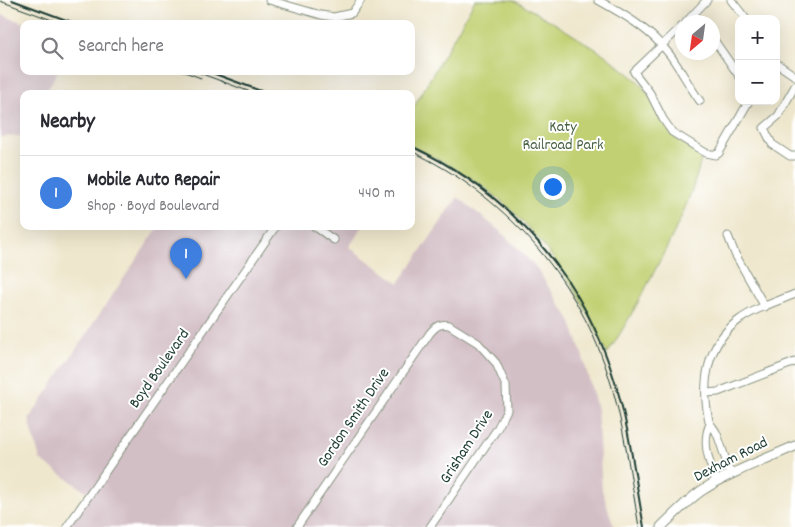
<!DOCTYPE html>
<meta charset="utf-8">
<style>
:root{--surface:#fff;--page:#f2f2f3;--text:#2b2b33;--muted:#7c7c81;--line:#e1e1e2;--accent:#d93025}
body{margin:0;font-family:Dekko,sans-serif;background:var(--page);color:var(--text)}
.controls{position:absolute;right:15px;top:15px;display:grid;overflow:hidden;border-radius:10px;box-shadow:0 5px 20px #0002}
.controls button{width:45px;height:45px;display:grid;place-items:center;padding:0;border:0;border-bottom:1px solid var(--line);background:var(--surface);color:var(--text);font:25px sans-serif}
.compass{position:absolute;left:675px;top:15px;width:45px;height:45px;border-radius:50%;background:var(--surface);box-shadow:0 5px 20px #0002;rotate:209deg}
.you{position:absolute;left:552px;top:186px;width:18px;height:18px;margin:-12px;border:4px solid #fff;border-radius:50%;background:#1a73e8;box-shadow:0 0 0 8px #1a73e833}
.badge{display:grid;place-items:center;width:32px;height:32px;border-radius:50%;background:var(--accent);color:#fff;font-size:16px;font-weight:700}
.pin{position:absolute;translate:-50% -41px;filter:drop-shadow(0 1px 2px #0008)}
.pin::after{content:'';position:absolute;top:26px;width:18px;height:15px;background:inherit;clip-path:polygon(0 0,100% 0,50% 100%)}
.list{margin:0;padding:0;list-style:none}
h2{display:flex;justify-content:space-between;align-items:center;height:65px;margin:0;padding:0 20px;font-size:21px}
h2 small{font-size:16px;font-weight:400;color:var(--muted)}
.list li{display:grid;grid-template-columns:32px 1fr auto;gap:15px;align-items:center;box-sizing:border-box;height:75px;padding:0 20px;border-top:1px solid var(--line)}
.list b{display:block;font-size:19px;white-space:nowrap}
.list p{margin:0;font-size:16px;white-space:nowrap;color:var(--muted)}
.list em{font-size:16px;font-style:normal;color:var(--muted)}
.icon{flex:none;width:28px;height:28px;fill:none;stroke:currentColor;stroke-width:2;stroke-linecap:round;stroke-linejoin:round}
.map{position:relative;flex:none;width:795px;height:527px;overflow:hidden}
.search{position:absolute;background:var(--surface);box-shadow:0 5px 20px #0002;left:20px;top:20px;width:395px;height:55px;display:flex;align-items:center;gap:12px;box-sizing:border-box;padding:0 18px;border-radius:10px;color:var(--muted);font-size:19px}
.panel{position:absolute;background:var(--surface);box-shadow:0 5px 20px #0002;left:20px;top:90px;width:395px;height:140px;border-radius:10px}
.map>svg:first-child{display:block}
.industrial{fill:#d2bec5}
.green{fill:#c1d072;stroke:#708653}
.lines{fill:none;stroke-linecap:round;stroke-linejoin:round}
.minor-casing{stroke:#879280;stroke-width:9}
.tertiary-casing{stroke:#879280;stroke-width:11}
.minor{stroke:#fff;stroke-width:7}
.tertiary{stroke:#fff;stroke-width:9}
.tram{stroke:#1f3d34;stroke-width:1}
.rail{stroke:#1f3d34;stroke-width:2}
.labels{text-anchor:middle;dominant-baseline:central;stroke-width:4;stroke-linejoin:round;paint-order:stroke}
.park-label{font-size:16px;fill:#486244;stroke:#fff}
.street-label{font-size:16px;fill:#1f3d34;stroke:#fff}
</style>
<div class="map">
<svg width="795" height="527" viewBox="0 0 795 527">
<rect width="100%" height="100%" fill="#fff"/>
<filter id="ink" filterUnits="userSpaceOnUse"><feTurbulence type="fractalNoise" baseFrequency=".02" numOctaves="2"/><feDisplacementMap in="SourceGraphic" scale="10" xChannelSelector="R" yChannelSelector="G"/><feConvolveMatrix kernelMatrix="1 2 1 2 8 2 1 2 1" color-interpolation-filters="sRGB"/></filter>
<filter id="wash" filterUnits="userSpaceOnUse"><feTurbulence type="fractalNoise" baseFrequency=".0096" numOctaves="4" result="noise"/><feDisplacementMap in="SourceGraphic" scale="20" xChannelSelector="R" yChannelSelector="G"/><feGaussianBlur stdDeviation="1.12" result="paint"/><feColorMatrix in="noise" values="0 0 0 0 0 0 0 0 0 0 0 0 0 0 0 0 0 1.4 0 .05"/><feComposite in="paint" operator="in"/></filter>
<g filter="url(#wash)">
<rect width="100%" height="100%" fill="#efe7cd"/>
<path class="industrial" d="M0 14 26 24H24V71H58L45 94H24V130L20 136 0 137Z
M458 197 501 232 535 266 570 320 582 354 597 409 602 490 614 527H64L87 492 40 460 29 419 159 226H363L349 247 399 283Z"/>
<path class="green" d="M475 0H513L551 21 605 55 638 81 649 95 673 136 702 156C692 198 675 232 655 270 640 299 625 327 607 354 581 291 537 225 481 185 459 170 435 158 411 146V112Z"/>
</g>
<g filter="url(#ink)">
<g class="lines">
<defs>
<path id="minor" d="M269 0 321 15 334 17 352 13 361 0
M598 0C625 15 651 30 670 55 681 70 689 86 700 101
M731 0 746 19
M693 14 700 22
M686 22 707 0
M682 26 634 72 650 93 663 119 672 132 706 153 716 155 719 153 749 101
M712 37 739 76
M776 63 795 76
M795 86 778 116 764 128 772 144 790 156H795
M314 226 334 240
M728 236 735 254 765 307
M706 393 718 392 795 362
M710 424C701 443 710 463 716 482
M730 474C726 461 722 447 717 434 715 429 711 426 709 421 701 384 706 344 739 320 755 308 776 302 795 294
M67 527 276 226
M297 527 430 333C436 326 440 323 449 325L478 343 496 363 506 386 507 410 497 429 430 527"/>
<path id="tertiary" d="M661 527C674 514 687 501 701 491 730 472 764 460 795 446"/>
</defs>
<use href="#minor" class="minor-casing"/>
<use href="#tertiary" class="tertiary-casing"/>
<use href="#minor" class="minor"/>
<use href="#tertiary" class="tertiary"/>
<path class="tram" d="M0 1 63 24
M182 71 201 78
M194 71 256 94
M411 151C503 194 575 275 607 371 624 421 630 475 639 527"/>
<path class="rail" d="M12 0 77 24
M207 71 269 94
M411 146C510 192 584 278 615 382 630 429 635 479 644 527"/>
</g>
</g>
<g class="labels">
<g class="park-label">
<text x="563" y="127">Katy<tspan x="563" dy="18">Railroad Park</tspan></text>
</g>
<g class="street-label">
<text transform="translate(160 369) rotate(-55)">Boyd Boulevard</text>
<text transform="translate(354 418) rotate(-56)">Gordon Smith Drive</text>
<text transform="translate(467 447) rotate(-57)">Grisham Drive</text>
<text transform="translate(731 460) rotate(-27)">Dexham Road</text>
</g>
</g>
</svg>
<div class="controls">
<button>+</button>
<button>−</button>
</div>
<svg class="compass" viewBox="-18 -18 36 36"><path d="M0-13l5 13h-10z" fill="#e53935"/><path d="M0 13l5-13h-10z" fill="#7c7c81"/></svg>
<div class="you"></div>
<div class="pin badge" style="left:186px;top:279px;background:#3f7fe0">1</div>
<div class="search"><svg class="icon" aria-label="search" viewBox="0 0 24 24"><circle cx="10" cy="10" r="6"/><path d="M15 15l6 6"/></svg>Search here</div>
<section class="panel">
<h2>Nearby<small></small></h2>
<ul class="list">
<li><span class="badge" style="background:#3f7fe0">1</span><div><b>Mobile Auto Repair</b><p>Shop · Boyd Boulevard</p></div><em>440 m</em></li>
</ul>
</section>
</div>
